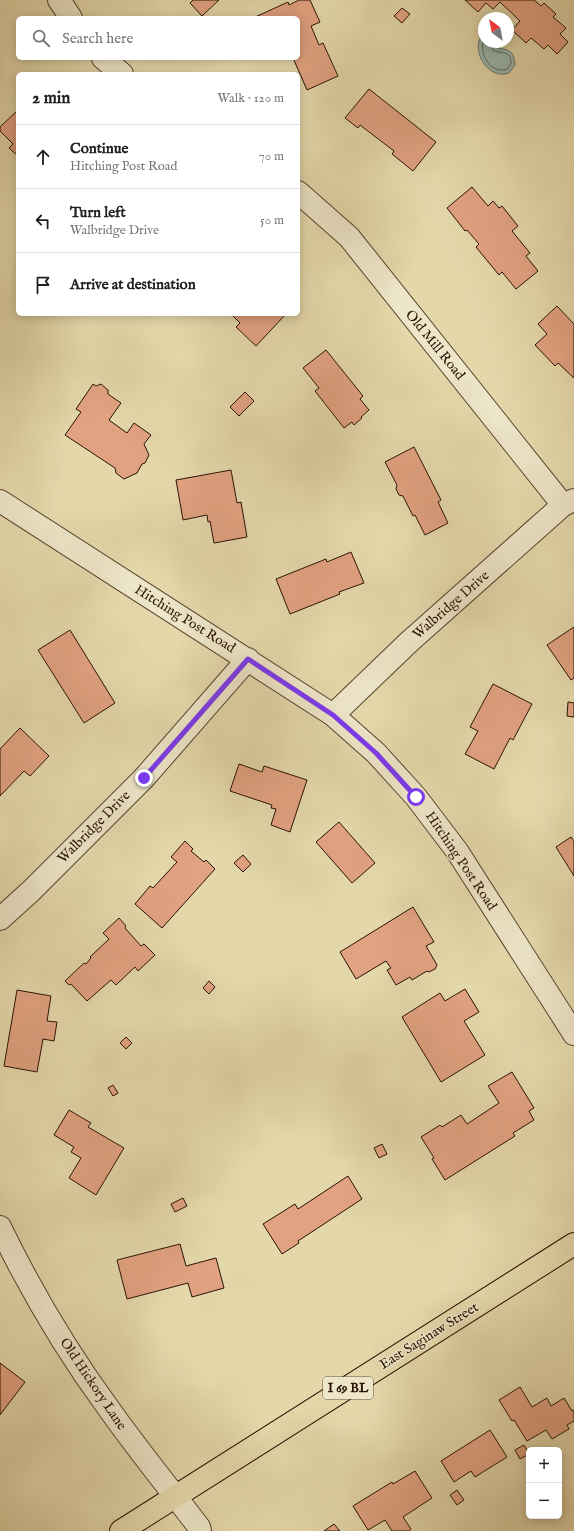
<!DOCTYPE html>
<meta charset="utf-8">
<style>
:root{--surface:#fff;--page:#f2f2f2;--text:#222;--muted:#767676;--line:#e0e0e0}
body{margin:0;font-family:"IM FELL English",serif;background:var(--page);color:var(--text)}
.controls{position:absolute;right:12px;bottom:12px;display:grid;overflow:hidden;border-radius:6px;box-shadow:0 2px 10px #0003}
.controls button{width:36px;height:36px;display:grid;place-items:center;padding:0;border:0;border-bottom:1px solid var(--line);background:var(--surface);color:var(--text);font:20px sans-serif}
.compass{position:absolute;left:478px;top:12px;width:36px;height:36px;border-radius:50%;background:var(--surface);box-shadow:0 2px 10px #0003;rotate:328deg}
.stop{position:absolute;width:12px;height:12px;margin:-9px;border:3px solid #7c3aed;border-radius:50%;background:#fff}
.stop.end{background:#7c3aed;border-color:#fff;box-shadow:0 1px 4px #0008}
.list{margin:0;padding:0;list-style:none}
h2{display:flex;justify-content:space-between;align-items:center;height:52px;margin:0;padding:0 16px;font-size:17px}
h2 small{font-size:13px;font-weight:400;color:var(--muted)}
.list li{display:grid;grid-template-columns:26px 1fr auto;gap:12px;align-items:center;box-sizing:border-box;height:64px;padding:0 16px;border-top:1px solid var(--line)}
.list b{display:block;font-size:15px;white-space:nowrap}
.list p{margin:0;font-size:13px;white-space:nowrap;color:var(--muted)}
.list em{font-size:13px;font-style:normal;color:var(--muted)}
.icon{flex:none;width:22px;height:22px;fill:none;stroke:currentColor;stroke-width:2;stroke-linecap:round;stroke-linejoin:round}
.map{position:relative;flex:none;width:574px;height:1531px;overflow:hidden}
.search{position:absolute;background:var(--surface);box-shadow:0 2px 10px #0003;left:16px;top:16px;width:284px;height:44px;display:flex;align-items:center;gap:10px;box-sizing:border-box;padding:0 14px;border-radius:6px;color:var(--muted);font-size:15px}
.panel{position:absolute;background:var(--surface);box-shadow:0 2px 10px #0003;left:16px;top:72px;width:284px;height:244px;border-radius:6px}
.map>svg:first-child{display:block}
.water{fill:#98b8b3;stroke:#6c756d}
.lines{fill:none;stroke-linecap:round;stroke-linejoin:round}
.shore{stroke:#61645c;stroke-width:1}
.building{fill:#e1a281;stroke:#2a1105}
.minor-casing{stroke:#58432e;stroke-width:24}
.major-casing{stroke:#2a1105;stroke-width:24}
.minor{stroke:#ede6c8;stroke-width:22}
.major{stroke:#e4d8ab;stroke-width:22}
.route{stroke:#7c3aed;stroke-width:5}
.labels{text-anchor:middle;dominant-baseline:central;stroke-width:3;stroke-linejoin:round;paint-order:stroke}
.shield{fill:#ede6c8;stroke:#645140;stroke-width:1}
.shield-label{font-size:13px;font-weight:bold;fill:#2a1105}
.street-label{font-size:14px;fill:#2a1105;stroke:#ede6c8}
</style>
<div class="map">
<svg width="574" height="1531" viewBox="0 0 574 1531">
<rect width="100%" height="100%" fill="#e4d8ab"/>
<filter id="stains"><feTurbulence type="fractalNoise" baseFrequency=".005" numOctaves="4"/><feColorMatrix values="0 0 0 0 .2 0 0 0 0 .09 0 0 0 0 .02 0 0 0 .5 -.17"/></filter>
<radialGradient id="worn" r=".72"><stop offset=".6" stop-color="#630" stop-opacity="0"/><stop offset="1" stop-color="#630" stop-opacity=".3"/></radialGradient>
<path class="water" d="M484 33V42H494L496 47C507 51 514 48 515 65L509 73C488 81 468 48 484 33Z"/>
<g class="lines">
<path class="shore" d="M484 39C478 52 490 75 507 69L511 64C511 49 502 55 493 50L490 42"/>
</g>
<path class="building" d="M193 0H219L202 16 190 3Z
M299 0H310L320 22 311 26 319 45 323 43 338 76 307 90 293 58H298V18H253L288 2 289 5Z
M465 0H534L541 6 544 3 556 14 553 17 566 28 560 34 568 42 557 54 548 45 544 49 531 38 526 43 512 30 520 21 500 2 493 9 486 3 478 12Z
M402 8 410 14 402 23 394 16Z
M369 89 436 142 413 171 392 154 394 151 360 125 358 128 345 118Z
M18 110V156L9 148 13 144 0 131V127Z
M472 187 488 206 493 201 499 208 502 206 518 226 512 231 530 253 526 256 538 271 516 289 502 272 499 275 476 247 479 244 467 230 465 231 447 208Z
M557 306 574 324V378L558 363 555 366 535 345 547 334 538 324Z
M231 314H284L285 315 256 346 236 327 240 323Z
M326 350 363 396 360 399 369 410 361 417 362 418 354 425 352 422 344 428 315 391 319 388 303 368Z
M93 384 96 386 101 384 108 390V394L121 403 109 420 127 433 134 423 151 435 144 444 149 455 145 463 142 464 137 473 124 479 116 473 115 468 65 435 81 412 76 409Z
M245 392 254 401 239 416 230 407Z
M414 447 441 500 438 502 448 523 425 535 415 515 413 516 403 496 399 495 396 489 397 485 385 462Z
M231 470 237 503 241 502 247 537 214 543 210 521 208 522 207 515 183 520 176 480Z
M351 552 364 583 339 592 340 594 290 614 276 579 326 559 327 562Z
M574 627V678L571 680 547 645Z
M70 630 115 703 84 723 38 650Z
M493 684 532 704 513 740 510 738 494 769 465 754 478 731 470 727Z
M568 702 574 703V717L567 716Z
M20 728 49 756 30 776 24 771 0 796V749Z
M239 764 262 772 264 766 307 780 290 832 271 825 276 809 271 808 272 805 230 791Z
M339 822 375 863 352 883 316 842Z
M571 837 574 841V876L556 847Z
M185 841 193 849 191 851 204 862 206 860 215 869 162 928 135 904 150 886 153 888 177 862 171 857Z
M243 855 251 864 243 872 234 863Z
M413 907 434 942 426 946 437 965 435 969 429 972 427 971 412 980 410 977 396 985 387 970 391 968 386 961 356 979 340 952Z
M119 918 126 926 125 928 141 946 144 944 155 955 138 971 135 967 116 985 111 980 87 1001 71 984 69 985 65 981 84 963 86 964 91 958 90 957 109 939 103 933Z
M209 981 215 987 209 994 203 988Z
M465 989 479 1012 464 1021 485 1055 441 1082 402 1017 440 993 445 1001Z
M17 990 51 996 47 1021 57 1022 54 1041 43 1039 37 1072 4 1066Z
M126 1037 132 1043 126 1049 120 1043Z
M512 1072 534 1108 529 1111 534 1120 513 1133 515 1136 445 1180 432 1159 434 1158 421 1137 440 1125 442 1127 461 1115 467 1124 499 1103 488 1086Z
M113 1085 118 1093 113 1096 108 1088Z
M69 1110 91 1123 88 1127 124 1148 96 1195 69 1178 81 1158 71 1152 74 1147 54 1135Z
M382 1144 387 1154 379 1158 374 1148Z
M348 1176 362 1199 298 1241 299 1243 282 1254 263 1224 295 1204 298 1209Z
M183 1198 187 1206 175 1212 171 1204Z
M180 1244 186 1266 216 1258 224 1288 192 1297 188 1283 127 1299 117 1260Z
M0 1363 25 1382 0 1415Z
M520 1387 532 1407 547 1398 551 1406 564 1398 572 1411 574 1410V1421L567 1425 569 1429 552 1439 546 1430 527 1441 514 1420 512 1421 499 1400Z
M490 1430 507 1457 475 1477 471 1471 454 1482 441 1461Z
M524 1445 529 1454 520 1459 515 1450Z
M415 1471 432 1498 403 1517 411 1529 409 1531H392L385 1520 368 1530 353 1506 392 1482 393 1484Z
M457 1490 464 1500 457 1505 450 1495Z
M334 1524 340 1531H324Z"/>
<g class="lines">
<defs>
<path id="minor" d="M59 0 71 18
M103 58 122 74
M298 192 349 237 563 505
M0 501 333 715 376 753 416 797 457 851 574 1034
M333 715 409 642 563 505 574 500
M0 919 31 891 144 778 248 659
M0 1227C31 1291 67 1352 109 1409 138 1450 169 1488 199 1527L200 1531"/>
<path id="major" d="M121 1531 574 1244"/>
</defs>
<use href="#minor" class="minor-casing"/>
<use href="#major" class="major-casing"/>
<use href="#minor" class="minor"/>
<use href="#major" class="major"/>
</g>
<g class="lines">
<path class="route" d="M144 778 248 659 333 715 376 753 416 797"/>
</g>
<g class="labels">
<rect class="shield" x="323" y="1377" width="50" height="22" rx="3"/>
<g class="shield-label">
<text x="348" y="1388">I 69 BL</text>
</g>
<g class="street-label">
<text transform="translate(435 345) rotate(51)">Old Mill Road</text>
<text transform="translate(451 605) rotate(-41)">Walbridge Drive</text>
<text transform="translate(185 619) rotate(32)">Hitching Post Road</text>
<text transform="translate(94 827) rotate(-45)">Walbridge Drive</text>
<text transform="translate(461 861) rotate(56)">Hitching Post Road</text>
<text transform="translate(429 1336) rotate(-32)">East Saginaw Street</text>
<text transform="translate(93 1384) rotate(56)">Old Hickory Lane</text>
</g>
</g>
<rect width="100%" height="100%" filter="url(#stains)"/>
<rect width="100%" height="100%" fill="url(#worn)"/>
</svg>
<div class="controls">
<button>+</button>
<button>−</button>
</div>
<svg class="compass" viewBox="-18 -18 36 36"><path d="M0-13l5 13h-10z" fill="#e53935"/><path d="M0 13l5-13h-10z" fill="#767676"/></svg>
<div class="stop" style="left:416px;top:797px"></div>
<div class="stop end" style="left:144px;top:778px"></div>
<div class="search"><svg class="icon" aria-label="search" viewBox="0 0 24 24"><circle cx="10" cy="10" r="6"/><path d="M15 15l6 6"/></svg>Search here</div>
<section class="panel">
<h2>2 min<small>Walk · 120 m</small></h2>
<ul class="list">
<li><svg class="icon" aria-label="ahead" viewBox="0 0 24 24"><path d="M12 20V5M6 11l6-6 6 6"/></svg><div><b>Continue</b><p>Hitching Post Road</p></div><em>70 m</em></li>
<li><svg class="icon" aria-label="left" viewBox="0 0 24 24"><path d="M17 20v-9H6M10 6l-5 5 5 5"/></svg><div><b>Turn left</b><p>Walbridge Drive</p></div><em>50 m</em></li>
<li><svg class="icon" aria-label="arrive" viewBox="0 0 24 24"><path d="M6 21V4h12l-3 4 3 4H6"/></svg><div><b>Arrive at destination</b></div></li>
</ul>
</section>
</div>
